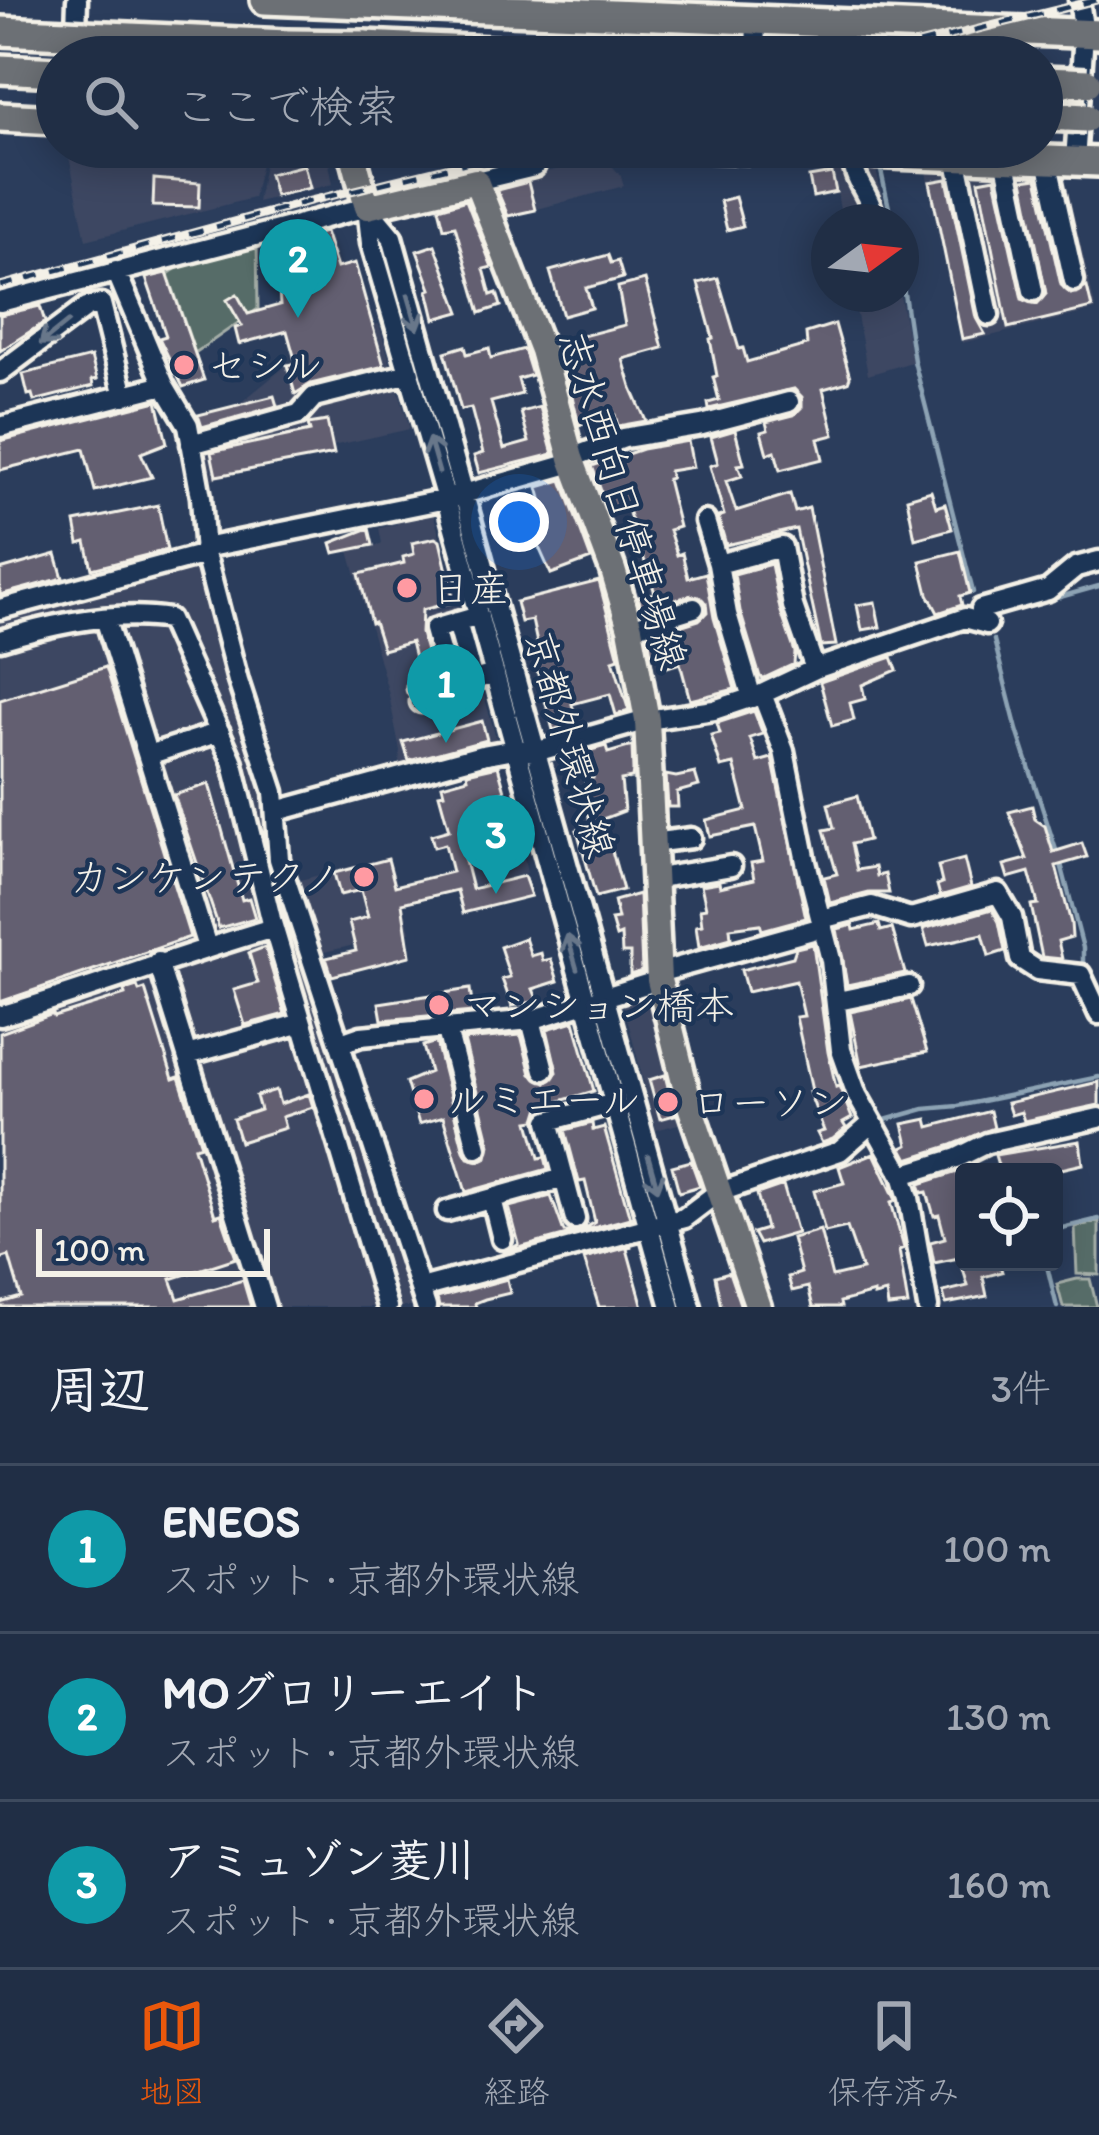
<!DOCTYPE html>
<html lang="ja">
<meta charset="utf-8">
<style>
:root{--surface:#202e45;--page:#2d3a50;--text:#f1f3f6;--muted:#a2a8b3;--line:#3d4a5e;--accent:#ea580c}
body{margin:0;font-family:Itim,"Klee One",sans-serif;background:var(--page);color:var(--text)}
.controls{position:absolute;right:36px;bottom:36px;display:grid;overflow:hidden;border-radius:12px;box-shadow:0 6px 30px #0003}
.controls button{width:108px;height:108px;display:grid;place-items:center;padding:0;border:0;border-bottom:3px solid var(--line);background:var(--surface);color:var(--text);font:60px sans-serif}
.compass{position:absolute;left:811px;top:204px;width:108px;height:108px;border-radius:50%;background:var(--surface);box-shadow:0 6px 30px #0003;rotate:75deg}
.scale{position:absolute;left:36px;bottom:30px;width:234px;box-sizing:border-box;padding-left:12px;border:6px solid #f4f1e8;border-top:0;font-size:33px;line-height:42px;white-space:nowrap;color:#f4f1e8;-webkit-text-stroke:9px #1d3557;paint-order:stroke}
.you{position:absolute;left:519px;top:522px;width:42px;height:42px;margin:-30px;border:9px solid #fff;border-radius:50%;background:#1a73e8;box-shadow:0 0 0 18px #1a73e833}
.badge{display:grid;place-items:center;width:78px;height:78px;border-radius:50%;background:var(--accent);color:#fff;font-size:39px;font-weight:700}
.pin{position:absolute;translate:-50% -99px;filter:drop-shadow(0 3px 6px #0008)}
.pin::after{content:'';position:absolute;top:63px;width:42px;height:36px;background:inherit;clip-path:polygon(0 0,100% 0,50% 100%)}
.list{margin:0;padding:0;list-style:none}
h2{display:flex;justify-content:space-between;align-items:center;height:156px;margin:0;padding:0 48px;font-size:51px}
h2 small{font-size:39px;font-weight:400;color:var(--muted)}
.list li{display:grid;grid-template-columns:78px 1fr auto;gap:36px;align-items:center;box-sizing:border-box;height:168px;padding:0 48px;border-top:3px solid var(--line)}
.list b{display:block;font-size:45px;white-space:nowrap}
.list p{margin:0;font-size:39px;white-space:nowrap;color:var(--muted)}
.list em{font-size:39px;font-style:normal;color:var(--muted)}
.icon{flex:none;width:66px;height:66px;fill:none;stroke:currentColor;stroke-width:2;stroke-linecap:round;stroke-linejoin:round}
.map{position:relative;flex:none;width:1099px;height:1307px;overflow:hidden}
.search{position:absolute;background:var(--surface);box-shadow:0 6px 30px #0003;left:36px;right:36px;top:36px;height:132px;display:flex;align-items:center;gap:30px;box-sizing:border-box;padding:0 42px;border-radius:66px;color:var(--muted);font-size:45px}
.sheet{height:660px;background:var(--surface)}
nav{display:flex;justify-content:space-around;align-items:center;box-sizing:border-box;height:168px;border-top:3px solid var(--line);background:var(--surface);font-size:33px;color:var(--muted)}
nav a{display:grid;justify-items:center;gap:6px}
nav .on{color:var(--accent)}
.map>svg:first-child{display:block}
.built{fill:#3c4762}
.green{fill:#566c67;stroke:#a5aea8;stroke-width:3}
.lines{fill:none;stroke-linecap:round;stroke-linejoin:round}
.stream{stroke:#8da3b4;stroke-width:4.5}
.building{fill:#635e71;stroke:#f4f1e8;stroke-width:3}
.minor-casing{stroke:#f4f1e8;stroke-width:27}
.major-casing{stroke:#f4f1e8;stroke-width:33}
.highway-casing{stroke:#f4f1e8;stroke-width:36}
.minor{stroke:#1d3557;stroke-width:18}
.major{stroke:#6c6f75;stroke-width:24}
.highway{stroke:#6c6f75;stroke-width:27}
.rail-casing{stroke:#f4f1e8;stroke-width:9}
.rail{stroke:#1d3557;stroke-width:4.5;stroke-dasharray:14;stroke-linecap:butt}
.highway-bridge-casing{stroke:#f4f1e8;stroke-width:36;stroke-linecap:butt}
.highway-bridge{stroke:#6c6f75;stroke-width:27}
.oneway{stroke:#68778a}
.poi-dot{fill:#ff9aa2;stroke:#1d3557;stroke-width:4.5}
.labels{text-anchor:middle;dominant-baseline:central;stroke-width:9;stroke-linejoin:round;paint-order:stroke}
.poi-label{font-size:39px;fill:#f4f1e8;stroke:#1d3557;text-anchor:start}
.street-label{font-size:39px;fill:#f4f1e8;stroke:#1d3557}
</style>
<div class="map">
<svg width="1099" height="1307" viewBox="0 0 1099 1307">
<rect width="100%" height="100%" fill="#2b3d5c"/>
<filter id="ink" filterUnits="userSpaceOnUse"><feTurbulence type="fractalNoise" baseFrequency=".00833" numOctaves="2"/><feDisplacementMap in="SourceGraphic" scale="24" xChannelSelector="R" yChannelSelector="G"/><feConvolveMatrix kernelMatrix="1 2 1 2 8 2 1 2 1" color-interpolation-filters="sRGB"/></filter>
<g filter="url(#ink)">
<path class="built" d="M67 147H265L253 198 86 240Z
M267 147H308L329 164 333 184 257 202Z
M583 159 607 160 621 176 624 186 500 219 485 185 583 164Z
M832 162 875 165 888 222H842Z
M926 172 1065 177 1096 310 962 343Z
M326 226 347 291 278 296 276 238Z
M853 294H900L912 362 868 375Z
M379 324 410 429 314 450V458L208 480 198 435 244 421 233 409 293 360 289 340Z
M431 505 458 604 422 614 459 606 499 749 398 774 400 751 389 695 349 551 382 544 379 528 397 524 396 512Z
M191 565 198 571 261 784 268 861 415 1307H0V618Z
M523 854 527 873 404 904 410 932 320 953 296 881 389 857 397 884Z
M656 989 689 1121 656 1130 622 999Z"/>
<path class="green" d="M257 242 258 309 195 353 168 274 192 258Z
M1099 1221V1275L1077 1274 1075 1227Z
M1077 1279H1090L1097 1307H1063L1057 1284Z"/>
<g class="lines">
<path class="stream" d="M884 166H880L892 222
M901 273 914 361 973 592
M199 567 207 596
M989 617 1099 586
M994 640 1017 730 1057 853
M266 803 267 855 329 1039
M1061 864 1083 948V969
M878 1122 924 1109 958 1106 1099 1077
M1054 1230 1099 1219
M1046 1262 1057 1307"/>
</g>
<path class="building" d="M304 165 310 188 275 196 269 174Z
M832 173 836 192 813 197 809 177Z
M995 178 1022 299 1037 304 1046 294 1023 180 1037 178 1061 285 1071 294 1087 287 1092 308 1008 328 979 181Z
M154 179 200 183 199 207 153 206Z
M947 179 976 318 985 334 962 339 930 182Z
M528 182 535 210 508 216 497 190Z
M735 197 743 226 727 230 720 201Z
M466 200 492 267 484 269 491 295 497 293 501 306 480 313 455 226 444 228 439 208Z
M325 232 337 268 355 263 384 366 311 384 295 394 287 365 296 363 287 331 239 344 235 328 242 326 227 300 237 294 248 314 280 305 278 274 305 273 307 236Z
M435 245 460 312 435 319 428 290 431 289 417 251Z
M608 255 611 263 618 261 623 278 586 288 592 308 563 316 550 271Z
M167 273 204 380 183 387 159 338 166 336 146 278Z
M718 278 739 349 743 348 747 362 807 345 806 333 835 324 850 377 848 382 823 389 834 435 818 439 823 459 780 470 775 451 767 454 761 432 768 430 766 422 794 415 802 407V397L794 389 709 409 708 403 719 400 713 377 717 376 710 339 713 338 698 283Z
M645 280 663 348 623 359 632 389 646 421 618 426 615 415 579 425 559 342 625 325 618 287Z
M40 306 45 322 0 351V315Z
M465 346 467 354 489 348 491 358 524 349 532 375 518 379 522 394 491 402 504 449 529 442 521 412 540 407 553 454 479 473 474 456 483 453 471 408 461 410 445 352Z
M91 357 97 379 92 380 93 386 34 401 32 394 28 395 23 374Z
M274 396 277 406 202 427 198 415Z
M157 401 167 443 141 453 152 477 95 491 84 449 0 470V441Z
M327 421 334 454 216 476 211 452 310 431 308 424Z
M735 430 744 464 738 465 742 476 726 481 736 511 790 494 795 512 809 508 836 645 821 646 796 529 726 545 718 517 724 515 710 466 718 463 711 437Z
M688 441 693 467 669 471 671 478 667 479 679 527 669 530 677 555 682 553 688 578 706 573 714 618 735 689 690 700 680 663 664 668 659 650 651 653 648 636 699 620 707 612 706 603 691 595 642 610 638 597 655 593 627 507 609 513 592 466 642 449Z
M562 480 591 559 551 574 528 523 546 518 538 487Z
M931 491 936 507 945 504 952 529 915 539 907 498Z
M158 505 167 550 92 569 86 542 79 544 75 522Z
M369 528 373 545 334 553 331 543Z
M435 538 440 541 454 602 422 610 421 633 431 670 419 674 411 642 383 650 374 622 371 623 359 574 404 563 403 557 414 554 412 543Z
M960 551 970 593 960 596 962 605 938 613 928 594 920 561Z
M56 554 63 578 0 595V570Z
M771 564 780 609 795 652 794 664 764 678 760 677 740 611 734 574Z
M599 581 619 658 613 660 629 711 616 715 610 694 572 704 577 723 553 730 534 659 540 657 532 620 521 622 516 602Z
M875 602 880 627 862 630 857 605Z
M892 657 897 670 862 685 865 699 850 703 854 720 832 726 820 682Z
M106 667 190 937 0 1002V700Z
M754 711 763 734 750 738 758 762 772 758 806 918 762 930 760 924 730 928 731 938 699 947 696 926 702 925 700 909 706 908 701 885 719 882 720 887 754 879 751 863 763 861 755 827 710 836 706 820 746 810 734 764 721 767 711 735 720 733 717 723Z
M482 721 487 740 409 761 403 742Z
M606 746 608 753 632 746 633 771 632 778 621 780 624 811 603 819 623 890 596 897 577 830 590 826 585 779 593 778 591 750Z
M498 766 505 791 483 798 490 823 502 821 504 833 462 849 472 889 524 876 531 896 463 913 457 890 402 903 410 956 332 976 326 958 356 951 349 922 368 917 361 890 340 895 334 873 388 859 395 886 452 872 445 844 434 847 431 835 449 830 439 794 444 793 442 785 468 778 467 773Z
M695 773 699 786 677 792 678 807H668L666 775 676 777Z
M209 784 242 900 249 898 255 918 219 928 174 795Z
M857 796 868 840 851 844 857 870 875 867 877 876 885 874 889 893H869L830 903 824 877 837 874 824 830 834 828 828 804Z
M1032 806 1035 819 1045 826 1053 852 1082 843 1087 857 1056 866 1071 923 1072 937 1058 941 1062 959 1042 957 1031 905 1038 904 1029 872 1008 878 1004 865 1027 859 1009 812Z
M964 859 971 887 940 896 937 885 942 883 938 866Z
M639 894 642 971 630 975V953H622L621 935 616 937 611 920 618 919 614 901Z
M992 909 999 922 1005 951 989 956 983 934 928 946 923 929Z
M879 924 881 931 892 928 905 973 847 985 837 929 853 925 854 930Z
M525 938 531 956 541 953 543 961 551 959 558 981 533 989 538 1001 512 1006 502 979 510 977 500 947Z
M813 944 828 1052 836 1087 839 1086 852 1118 843 1123 846 1128 833 1139 822 1143 817 1133 824 1131 809 1092 812 1091 796 1017 804 1016 796 981 747 992 741 970 793 957 796 948Z
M265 947 285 1014 245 1025 234 990 258 983 249 953Z
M137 986 139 991 145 989 173 1079 179 1077 201 1145 194 1147 215 1216 221 1214 236 1258 171 1279 178 1299 243 1280 251 1307H0V1303L21 1297 9 1256 0 1259V1033L53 1014 54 1017 125 995 124 990Z
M470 989 473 1012 382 1020 379 1003Z
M911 999 927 1052 861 1066 850 1012Z
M574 1021 594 1091 540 1107 536 1120 529 1121 539 1158 545 1157 548 1169 466 1192 443 1117 419 1124 406 1082 430 1072 423 1046 436 1042 464 1151 468 1158 479 1161 487 1157 490 1145 464 1040 521 1035 531 1074 546 1083 557 1072 547 1029Z
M665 1075 675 1115 660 1119 649 1080Z
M1099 1082V1105L1024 1121 1021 1112 1011 1115 1007 1103Z
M276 1090 280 1104 309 1094 313 1107 282 1117 285 1128 240 1142 233 1119 260 1110 256 1096Z
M990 1111 994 1128 952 1145 908 1159 902 1148 908 1145 903 1124 927 1119 929 1127Z
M592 1123 593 1130 604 1127 630 1218 508 1251 519 1244 509 1207 551 1196 564 1232H580L595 1222 585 1181 579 1182 565 1130Z
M1080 1141 1083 1164 1048 1172H1000L995 1155Z
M874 1153 896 1200 891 1202 904 1248 899 1250 908 1305 888 1307 886 1293 874 1296V1293L840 1302 841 1307H813L808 1287 792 1291 788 1277 801 1273 792 1238 820 1230 832 1277 862 1270 847 1227 825 1232 814 1191 844 1183 839 1167Z
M691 1161 700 1186 679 1192 672 1166Z
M957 1172 964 1196V1257L934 1263 930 1242 945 1238 939 1215 934 1216 927 1192 922 1193 919 1184Z
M783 1185 797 1233 759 1244 753 1233 766 1229 757 1194Z
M632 1246 627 1249 643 1307H599L584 1259Z
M961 1262H999L1002 1272 983 1277 987 1296 946 1304 943 1292 968 1286Z
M729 1272 741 1307H721L715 1276Z
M507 1279 510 1293 485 1299 475 1303 476 1307H439L437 1298Z"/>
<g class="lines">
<defs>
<path id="minor" d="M75 57 77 0
M755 57 756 20
M852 152C853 186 870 190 875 222
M956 156 989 315
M1005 158 1033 291
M1047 160 1074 281
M1075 161 1084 34 1079 0
M476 181 534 167 544 147
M367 207 392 237 691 1307
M367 207 371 243 446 499 671 1307
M116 271 164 385 188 425 201 497 205 554 238 681 274 792 279 859 426 1307
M0 302 367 207
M0 372 87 307 101 304 124 396
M0 427 164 385
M191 444 299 414 314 397 410 373
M571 458 624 438 702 425 789 402
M705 521 718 564
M204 548 446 499 572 463
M0 609 205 554
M981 609 1048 590 1076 567 1099 561
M479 616 434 629 448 680 455 685 495 674
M106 621 207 947
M457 622 473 680
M630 628 694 608
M0 640C52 624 115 610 169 619L232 760 271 919 387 1307
M418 688 448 680
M762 694 784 751 806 862 831 960 841 1050 857 1095 902 1175 909 1198 928 1307
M752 698 727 614 718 564 782 547 793 606 815 669
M421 702 452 693 455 685
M148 755 220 732
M277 811 482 755 515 749 535 752 647 720 714 710 762 694 815 669 965 618 987 624
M651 843 691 838
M652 879 731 866
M821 919 872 906 911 918 998 893 1012 917 1020 959 1037 970 1081 975 1099 1014
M158 962 265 1307
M838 1001 909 986
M0 1016C92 989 181 955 273 928
M531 1020 544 1070
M447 1030 477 1148
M341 1043 361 1036 531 1020 659 980 665 971 823 927
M187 1055 302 1023
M902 1175 957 1158 987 1143 1099 1118
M492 1199 502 1239
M447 1211 564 1178
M575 1219 549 1121 614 1103
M421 1288 684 1218 717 1193 840 1151 872 1123"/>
<path id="major" d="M351 147 367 207 476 181 542 350 571 458 613 570 630 628 647 720 659 980 690 1106 758 1307"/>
<path id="highway" d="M265 0 1099 34
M0 31 66 34
M85 35 287 44
M364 45 620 57
M0 69 57 72
M1042 81 1068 82
M1042 116 1067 117
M0 117 57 120
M708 147 1099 162"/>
</defs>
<use href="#minor" class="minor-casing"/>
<use href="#major" class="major-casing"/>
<use href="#highway" class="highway-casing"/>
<use href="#minor" class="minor"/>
<use href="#major" class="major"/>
<use href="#highway" class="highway"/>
<defs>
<path id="rail" d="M865 57 1097 0
M0 286 310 201 532 147"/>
</defs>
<use href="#rail" class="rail-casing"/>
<use href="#rail" class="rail"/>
<defs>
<path id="highway-bridge" d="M66 34 85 35
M287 44 364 45
M1068 82 1087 83
M1067 117 1086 118"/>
</defs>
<use href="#highway-bridge" class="highway-bridge-casing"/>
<use href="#highway-bridge" class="highway-bridge"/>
</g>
<defs><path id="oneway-shaft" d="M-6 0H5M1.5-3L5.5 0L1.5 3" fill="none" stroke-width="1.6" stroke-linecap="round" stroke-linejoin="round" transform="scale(3)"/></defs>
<g class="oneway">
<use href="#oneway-shaft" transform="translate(413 312) rotate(74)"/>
<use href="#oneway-shaft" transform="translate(54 333) rotate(141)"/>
<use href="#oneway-shaft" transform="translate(434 455) rotate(-106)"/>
<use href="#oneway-shaft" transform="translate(572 952) rotate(-106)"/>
<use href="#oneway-shaft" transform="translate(653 1173) rotate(74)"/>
</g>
</g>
<g class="poi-dot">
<circle cx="184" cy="365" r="12"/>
<circle cx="407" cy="588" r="12"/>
<circle cx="364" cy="877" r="12"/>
<circle cx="439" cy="1005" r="12"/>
<circle cx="424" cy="1099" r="12"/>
<circle cx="668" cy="1102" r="12"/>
</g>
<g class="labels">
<g class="poi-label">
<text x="208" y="365">セシル</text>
<text x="431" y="588">日産</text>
<text x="340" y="877" text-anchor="end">カンケンテクノ</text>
<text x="463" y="1005">マンション橋本</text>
<text x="448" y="1099">ルミエール</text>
<text x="692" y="1102">ローソン</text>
</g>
<g class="street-label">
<text transform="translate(623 500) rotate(73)">志水西向日停車場線</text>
<text transform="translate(570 744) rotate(74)">京都外環状線</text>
</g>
</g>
</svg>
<div class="controls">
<button><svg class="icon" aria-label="locate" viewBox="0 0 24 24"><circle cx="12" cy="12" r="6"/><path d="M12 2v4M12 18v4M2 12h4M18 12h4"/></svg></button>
</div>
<svg class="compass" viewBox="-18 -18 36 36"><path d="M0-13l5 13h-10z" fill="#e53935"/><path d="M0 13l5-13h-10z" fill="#a2a8b3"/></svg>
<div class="scale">100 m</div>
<div class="you"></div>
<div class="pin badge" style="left:446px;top:743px;background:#0f9aa8">1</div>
<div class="pin badge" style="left:298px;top:318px;background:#0f9aa8">2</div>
<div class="pin badge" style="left:496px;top:894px;background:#0f9aa8">3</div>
<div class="search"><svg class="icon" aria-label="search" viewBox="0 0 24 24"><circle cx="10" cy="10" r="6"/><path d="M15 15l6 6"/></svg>ここで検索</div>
</div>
<section class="sheet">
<h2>周辺<small>3件</small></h2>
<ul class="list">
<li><span class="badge" style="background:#0f9aa8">1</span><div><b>ENEOS</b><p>スポット · 京都外環状線</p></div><em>100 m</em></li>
<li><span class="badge" style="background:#0f9aa8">2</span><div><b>MOグロリーエイト</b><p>スポット · 京都外環状線</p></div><em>130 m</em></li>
<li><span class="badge" style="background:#0f9aa8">3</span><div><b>アミュゾン菱川</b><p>スポット · 京都外環状線</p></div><em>160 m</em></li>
</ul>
</section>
<nav>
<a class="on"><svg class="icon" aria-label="map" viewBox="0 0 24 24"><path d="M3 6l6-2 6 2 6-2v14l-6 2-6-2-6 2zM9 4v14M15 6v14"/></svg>地図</a>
<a><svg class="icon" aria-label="directions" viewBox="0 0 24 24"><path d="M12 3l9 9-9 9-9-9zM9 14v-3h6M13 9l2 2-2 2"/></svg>経路</a>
<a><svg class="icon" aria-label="saved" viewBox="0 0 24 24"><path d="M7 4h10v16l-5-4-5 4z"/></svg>保存済み</a>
</nav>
